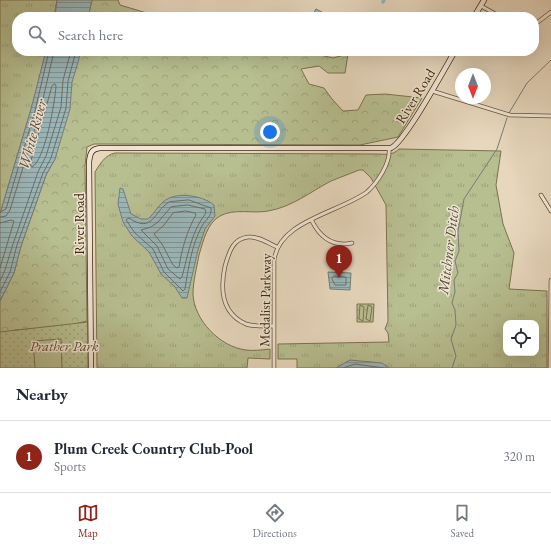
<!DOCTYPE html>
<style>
:root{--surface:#fff;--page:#f6f6f7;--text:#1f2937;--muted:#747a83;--line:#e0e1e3;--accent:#8f2418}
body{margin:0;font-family:"EB Garamond",serif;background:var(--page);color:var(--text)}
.controls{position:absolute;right:12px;bottom:12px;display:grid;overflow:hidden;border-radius:8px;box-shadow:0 4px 16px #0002}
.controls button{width:36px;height:36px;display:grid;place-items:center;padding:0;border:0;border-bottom:1px solid var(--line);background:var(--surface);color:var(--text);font:20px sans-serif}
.compass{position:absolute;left:455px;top:68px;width:36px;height:36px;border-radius:50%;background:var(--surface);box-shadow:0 4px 16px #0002;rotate:180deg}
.you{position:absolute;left:270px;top:132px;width:14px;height:14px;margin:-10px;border:3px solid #fff;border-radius:50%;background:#1a73e8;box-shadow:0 0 0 6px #1a73e833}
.badge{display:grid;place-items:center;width:26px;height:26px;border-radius:50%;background:var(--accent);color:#fff;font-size:13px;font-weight:700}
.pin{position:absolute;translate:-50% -33px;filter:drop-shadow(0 1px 2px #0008)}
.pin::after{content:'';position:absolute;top:21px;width:14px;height:12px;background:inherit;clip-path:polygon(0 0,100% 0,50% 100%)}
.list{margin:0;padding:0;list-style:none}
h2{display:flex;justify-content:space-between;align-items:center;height:52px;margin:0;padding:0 16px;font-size:17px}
h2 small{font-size:13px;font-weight:400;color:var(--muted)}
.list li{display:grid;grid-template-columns:26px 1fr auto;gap:12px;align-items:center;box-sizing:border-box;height:72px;padding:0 16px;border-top:1px solid var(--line)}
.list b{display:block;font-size:15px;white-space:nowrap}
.list p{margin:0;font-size:13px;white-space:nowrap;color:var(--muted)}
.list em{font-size:13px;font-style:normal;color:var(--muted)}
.icon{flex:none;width:22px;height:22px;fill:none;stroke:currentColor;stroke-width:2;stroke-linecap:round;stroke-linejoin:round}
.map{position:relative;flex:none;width:551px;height:368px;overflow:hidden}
.search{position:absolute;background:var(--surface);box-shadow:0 4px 16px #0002;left:12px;right:12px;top:12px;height:44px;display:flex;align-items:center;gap:10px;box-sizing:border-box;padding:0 14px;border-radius:16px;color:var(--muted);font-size:15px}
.sheet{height:124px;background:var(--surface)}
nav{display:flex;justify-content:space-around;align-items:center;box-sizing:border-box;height:56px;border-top:1px solid var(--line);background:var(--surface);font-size:11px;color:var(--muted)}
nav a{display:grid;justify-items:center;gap:2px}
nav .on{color:var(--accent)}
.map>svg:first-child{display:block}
.grass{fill:url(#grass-tufts);stroke:#7c724e;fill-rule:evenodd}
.forest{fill:url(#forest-crowns);stroke:#7c724e}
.park{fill:url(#park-dots);stroke:#7c724e}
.garden{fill:#b7be90;stroke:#7c724e}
.water{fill:url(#water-rules);stroke:#767d75}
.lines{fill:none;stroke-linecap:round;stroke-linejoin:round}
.shore{stroke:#6d6e64;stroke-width:1}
.stream{stroke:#767d75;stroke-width:1}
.canal{stroke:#9ab7ba;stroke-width:3.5}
.street-casing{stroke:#6a5239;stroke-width:4.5}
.secondary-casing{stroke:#40250d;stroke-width:6}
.street{stroke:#efe5d4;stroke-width:3}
.secondary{stroke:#efe5d4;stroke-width:4.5}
.labels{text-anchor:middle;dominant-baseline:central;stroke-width:3;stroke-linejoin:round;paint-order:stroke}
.street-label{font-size:14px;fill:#40250d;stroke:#efe5d4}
.park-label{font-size:14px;font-style:italic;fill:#5e4b2e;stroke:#efe5d4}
.water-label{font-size:15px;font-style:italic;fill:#564a38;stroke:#efe5d4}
</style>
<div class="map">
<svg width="551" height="368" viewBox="0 0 551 368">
<defs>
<pattern id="grass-tufts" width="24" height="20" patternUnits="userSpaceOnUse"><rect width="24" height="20" fill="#b7be90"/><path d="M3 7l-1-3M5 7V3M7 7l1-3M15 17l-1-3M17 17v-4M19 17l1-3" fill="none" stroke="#9ea37b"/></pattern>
<pattern id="forest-crowns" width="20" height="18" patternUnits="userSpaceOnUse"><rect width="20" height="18" fill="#b7be90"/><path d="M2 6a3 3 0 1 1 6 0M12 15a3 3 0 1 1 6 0" fill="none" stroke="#9ea37b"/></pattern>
<pattern id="park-dots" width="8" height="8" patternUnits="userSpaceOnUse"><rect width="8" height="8" fill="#b7be90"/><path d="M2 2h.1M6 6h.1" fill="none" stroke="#9ea37b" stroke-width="1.8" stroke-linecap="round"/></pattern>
<pattern id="water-rules" width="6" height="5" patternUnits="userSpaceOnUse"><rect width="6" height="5" fill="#9ab7ba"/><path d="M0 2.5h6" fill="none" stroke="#7f9596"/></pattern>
</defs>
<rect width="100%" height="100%" fill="#e7d7bd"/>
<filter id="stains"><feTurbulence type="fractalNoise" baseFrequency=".005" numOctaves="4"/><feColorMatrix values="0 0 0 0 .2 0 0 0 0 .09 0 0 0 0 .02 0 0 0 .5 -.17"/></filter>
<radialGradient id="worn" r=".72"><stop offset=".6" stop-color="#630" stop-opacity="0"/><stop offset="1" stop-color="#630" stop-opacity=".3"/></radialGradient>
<path class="grass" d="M0 0H57L54 17H17V51H46L33 103 0 214Z
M399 149 501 151 496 185 503 224 514 253 509 289 547 291V368H297V359H278V344L389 342 388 333 385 329 388 321 386 205 371 178 363 170H359C350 174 340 177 331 181 310 192 292 207 268 211 253 214 234 208 220 216 207 223 203 242 199 255 197 267 193 281 193 294 194 320 220 347 246 350 253 351 262 350 270 349V359L248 358 247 368H97L95 172C100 164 105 155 115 153L377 154C385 154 392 156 399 149ZM506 323H536V353H506Z"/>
<path class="forest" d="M92 0H118L120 5 160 17H88Z
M79 51H304L333 58 348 54 345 73H328L319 66 301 69 309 84 324 88 332 99 343 111 358 110 366 95 385 94 422 98 398 137 360 145 94 144 87 147 85 166 87 321 62 327 15 330 4 335 0 334V301L14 273 21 246 46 175 55 159 72 75Z"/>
<path class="park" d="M357 304H374L373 322H357Z
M88 322V368H0V332Z"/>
<path class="garden" d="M360 305 364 307 363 321 359 319Z
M368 305 372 307 370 321 366 319Z
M61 339 62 368H35L33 341Z"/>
<path class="water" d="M57 0H92L88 17H55Z
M316 9 331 17H311Z
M46 51H80L79 59 72 82 70 109 55 159 46 175 21 246 14 273 0 301V214L31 109Z
M120 188 123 189 131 214 141 219H148C154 214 157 207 163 202 175 191 202 195 214 205L215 216 205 229 198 250 187 298H182L175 287 161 274 149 252 132 236 123 222 118 204Z
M328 272 351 273 350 290 330 289Z
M350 360 382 363 389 368H336Z"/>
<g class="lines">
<path class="shore" d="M55 84 56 86C55 102 45 160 32 167L30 164 52 86Z
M189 200 211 208C212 216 206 219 202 226 192 244 188 269 185 289L183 291 164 272 153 249 135 233 126 220 129 218C153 234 153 212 169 202Z
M188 205 205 209 206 213C191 232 188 255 182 277L180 279 168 269 157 246 141 230 151 227 158 222 171 207Z
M186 211 195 213 196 215C187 231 182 248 179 267L177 268 173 265 162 244 154 234 164 225 173 213Z
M0 212 6 209 35 111 49 51
M0 217 6 216 10 210 40 112 54 51
M0 223 11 220 14 221 0 268
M334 276 346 277V285H335L332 279Z
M0 281 5 270 13 244 38 172 46 156 61 107 63 80 71 51
M0 292 10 272 17 245 43 173 51 158 66 108 68 81 76 51
M343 368 355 364 384 368"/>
<path class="stream" d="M509 113 527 83 551 60
M452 368 456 356 451 339 456 325 455 310 452 303 455 292 454 280 458 273 455 261 459 251 458 231 464 199 497 149 507 118"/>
<path class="canal" d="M383 2 384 0"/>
<defs>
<path id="street" d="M481 6 501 17
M534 25 551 12
M432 91 510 115 551 116
M541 195 551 211
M312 221C320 237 333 247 352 243
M274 326C265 326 255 327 246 324 221 313 220 289 225 266 229 253 232 239 248 237 258 236 268 243 277 247
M274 368V261C278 221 338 213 367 192 377 183 391 163 389 148
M550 368 551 280"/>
<path id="secondary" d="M474 17 484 0
M91 368 89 162C90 154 91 149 100 148H391C405 142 445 68 455 51"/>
</defs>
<use href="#street" class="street-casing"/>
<use href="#secondary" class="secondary-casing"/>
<use href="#street" class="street"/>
<use href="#secondary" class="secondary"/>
</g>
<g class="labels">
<g class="street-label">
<text transform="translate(415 96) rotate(-58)">River Road</text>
<text transform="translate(79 224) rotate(-90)">River Road</text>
<text transform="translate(265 300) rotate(-89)">Medalist Parkway</text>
</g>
<g class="park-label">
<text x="64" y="346">Prather Park</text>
</g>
<g class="water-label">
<text transform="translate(32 134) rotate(-75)">White River</text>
<text transform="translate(448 250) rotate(-83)">Mitchner Ditch</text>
</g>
</g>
<rect width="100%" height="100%" filter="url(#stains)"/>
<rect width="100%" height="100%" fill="url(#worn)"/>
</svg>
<div class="controls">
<button><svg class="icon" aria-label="locate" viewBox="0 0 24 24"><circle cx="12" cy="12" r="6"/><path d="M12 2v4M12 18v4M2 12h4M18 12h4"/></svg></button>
</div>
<svg class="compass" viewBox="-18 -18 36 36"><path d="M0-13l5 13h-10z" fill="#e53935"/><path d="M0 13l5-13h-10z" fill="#747a83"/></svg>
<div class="you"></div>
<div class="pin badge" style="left:339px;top:278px">1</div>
<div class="search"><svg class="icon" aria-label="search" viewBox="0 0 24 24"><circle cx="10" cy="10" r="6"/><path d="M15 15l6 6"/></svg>Search here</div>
</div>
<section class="sheet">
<h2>Nearby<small></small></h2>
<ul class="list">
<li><span class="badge">1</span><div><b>Plum Creek Country Club-Pool</b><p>Sports</p></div><em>320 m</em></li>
</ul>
</section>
<nav>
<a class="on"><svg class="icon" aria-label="map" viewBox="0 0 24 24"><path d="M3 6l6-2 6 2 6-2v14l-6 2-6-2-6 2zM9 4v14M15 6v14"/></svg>Map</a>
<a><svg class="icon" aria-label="directions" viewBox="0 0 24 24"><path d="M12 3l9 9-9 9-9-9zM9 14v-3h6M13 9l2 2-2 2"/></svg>Directions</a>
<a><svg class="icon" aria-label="saved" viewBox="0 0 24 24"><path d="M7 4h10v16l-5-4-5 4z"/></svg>Saved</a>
</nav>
